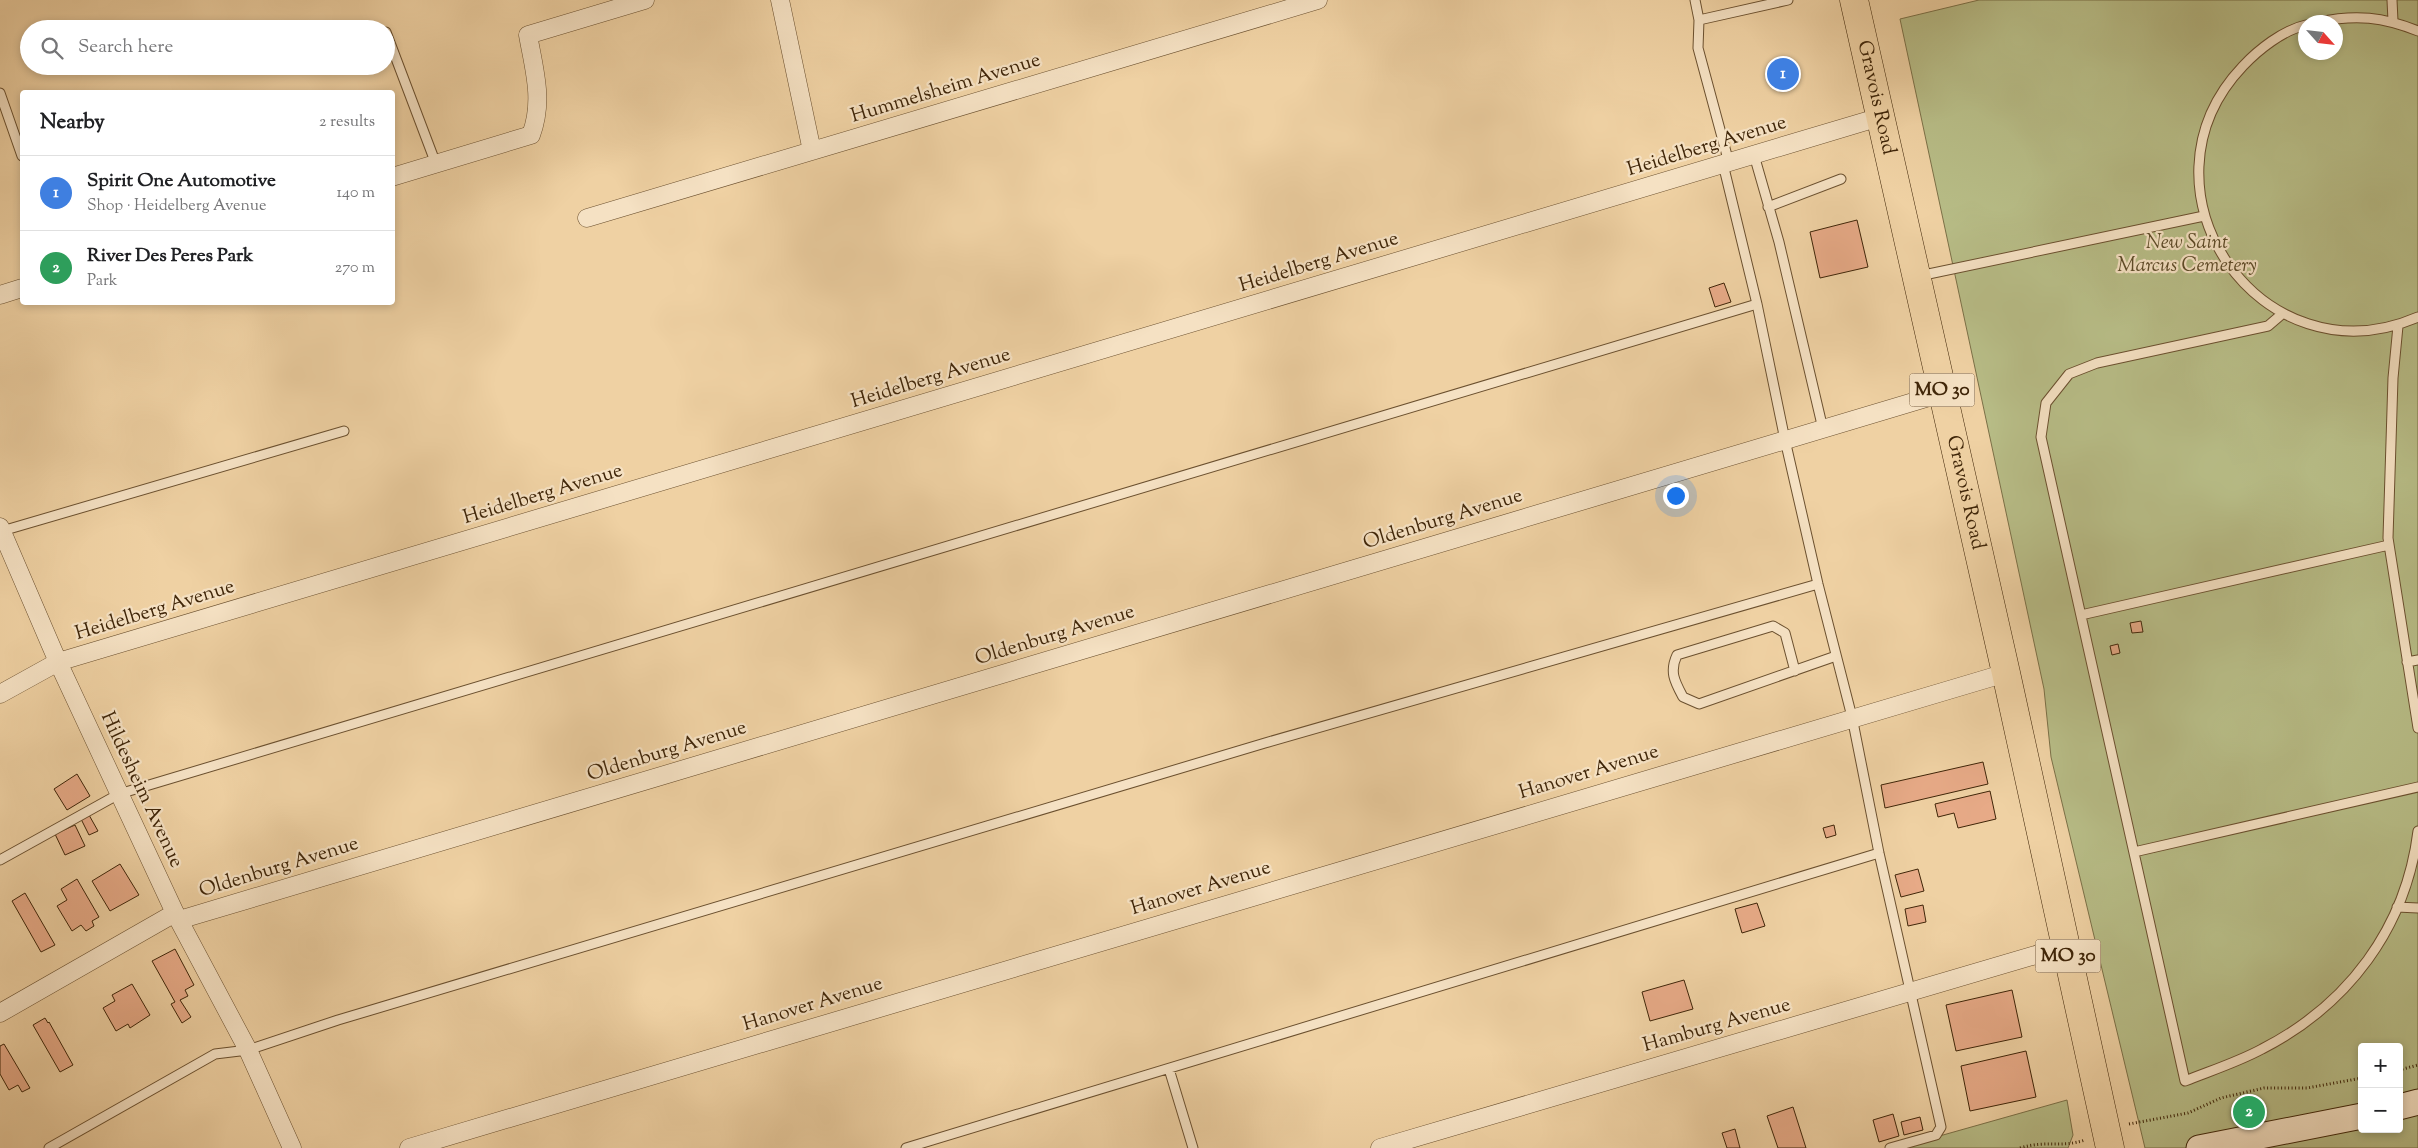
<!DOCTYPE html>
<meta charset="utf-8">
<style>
:root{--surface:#fff;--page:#f2f2f2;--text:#202124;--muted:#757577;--line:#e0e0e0;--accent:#8f2418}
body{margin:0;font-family:"Sorts Mill Goudy",serif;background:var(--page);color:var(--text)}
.controls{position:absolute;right:15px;bottom:15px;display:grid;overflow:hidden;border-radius:5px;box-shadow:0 2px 8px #0003}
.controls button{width:45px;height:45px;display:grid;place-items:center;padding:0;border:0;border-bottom:1px solid var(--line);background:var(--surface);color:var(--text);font:25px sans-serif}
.compass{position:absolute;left:2298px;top:15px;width:45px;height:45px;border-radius:50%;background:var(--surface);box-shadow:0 2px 8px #0003;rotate:117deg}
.you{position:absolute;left:1675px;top:495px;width:18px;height:18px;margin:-12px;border:4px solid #fff;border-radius:50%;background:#1a73e8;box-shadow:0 0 0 8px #1a73e833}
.badge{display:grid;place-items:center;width:32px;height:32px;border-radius:50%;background:var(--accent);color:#fff;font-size:16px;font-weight:700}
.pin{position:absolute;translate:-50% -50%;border:2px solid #fff;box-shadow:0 1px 5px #0006}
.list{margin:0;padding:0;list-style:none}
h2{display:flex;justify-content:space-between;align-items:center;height:65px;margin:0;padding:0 20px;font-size:21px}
h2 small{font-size:16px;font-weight:400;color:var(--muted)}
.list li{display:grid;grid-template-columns:32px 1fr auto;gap:15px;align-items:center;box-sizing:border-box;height:75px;padding:0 20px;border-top:1px solid var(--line)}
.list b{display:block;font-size:19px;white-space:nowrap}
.list p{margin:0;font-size:16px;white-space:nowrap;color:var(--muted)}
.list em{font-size:16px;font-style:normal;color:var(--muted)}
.icon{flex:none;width:28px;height:28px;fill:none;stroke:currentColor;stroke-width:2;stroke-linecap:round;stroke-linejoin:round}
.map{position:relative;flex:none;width:2418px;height:1148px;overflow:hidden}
.search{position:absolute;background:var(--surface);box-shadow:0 2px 8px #0003;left:20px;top:20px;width:375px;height:55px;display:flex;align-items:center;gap:12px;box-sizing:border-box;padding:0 18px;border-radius:28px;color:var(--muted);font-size:19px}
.panel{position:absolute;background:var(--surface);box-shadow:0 2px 8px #0003;left:20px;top:90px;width:375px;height:215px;border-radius:5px}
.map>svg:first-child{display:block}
.green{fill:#b7bc86;stroke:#7b7047;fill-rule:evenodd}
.building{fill:#e7aa87;stroke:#3f2508}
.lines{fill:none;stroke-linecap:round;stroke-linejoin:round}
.service-casing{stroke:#6b502f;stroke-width:11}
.minor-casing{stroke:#6b502f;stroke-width:19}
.secondary-casing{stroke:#3f2508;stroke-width:27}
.primary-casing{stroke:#3f2508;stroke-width:29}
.path{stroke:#3f2508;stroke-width:3;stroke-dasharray:1 2.5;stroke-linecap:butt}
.service{stroke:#f5e1c3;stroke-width:9}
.minor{stroke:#f5e1c3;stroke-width:18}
.secondary{stroke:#f5e1c3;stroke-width:25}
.primary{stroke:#efd1a3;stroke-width:28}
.labels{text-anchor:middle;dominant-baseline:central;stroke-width:4.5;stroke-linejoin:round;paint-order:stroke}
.shield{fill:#f5e1c3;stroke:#765d40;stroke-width:1}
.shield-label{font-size:19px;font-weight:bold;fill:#3f2508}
.street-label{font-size:20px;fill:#3f2508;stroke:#f5e1c3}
.park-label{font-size:20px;font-style:italic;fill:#5d4b28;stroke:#f5e1c3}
</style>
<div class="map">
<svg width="2418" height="1148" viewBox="0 0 2418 1148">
<rect width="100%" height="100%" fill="#efd1a3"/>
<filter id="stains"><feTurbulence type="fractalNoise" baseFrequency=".004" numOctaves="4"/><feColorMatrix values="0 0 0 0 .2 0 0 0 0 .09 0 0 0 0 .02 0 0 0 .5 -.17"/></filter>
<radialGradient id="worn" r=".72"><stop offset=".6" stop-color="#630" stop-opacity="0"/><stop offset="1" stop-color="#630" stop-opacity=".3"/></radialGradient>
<path class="green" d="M1979 0H2418V1148H2145L2051 757 2044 689 1900 19ZM2306 22H2336V52H2306ZM2362 1047H2399V1129H2362Z
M2067 1100 2073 1135 2068 1148H1897Z"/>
<path class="building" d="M1857 220 1868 267 1820 278 1810 232Z
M1724 283 1731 302 1715 307 1709 288Z
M2141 621 2143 632 2132 633 2130 623Z
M2118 644 2120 653 2112 655 2110 646Z
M1983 762 1988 784 1885 808 1881 785Z
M77 774 90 796 67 810 54 789Z
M1990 791 1996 819 1958 828 1954 813 1938 817 1935 804Z
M89 815 98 831 89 835 81 819Z
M75 825 85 846 65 855 55 834Z
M1834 825 1836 835 1826 838 1823 828Z
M120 864 139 895 110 911 92 881Z
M1918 869 1924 891 1901 897 1895 875Z
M77 879 99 917 92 921 94 926 86 931 81 925 72 931 57 906 67 900 61 889Z
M25 893 55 945 41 952 12 901Z
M1757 903 1765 926 1742 933 1735 909Z
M1923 905 1926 922 1908 926 1905 909Z
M175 949 194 985 185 990 188 996 180 1000 191 1017 182 1023 171 1004 175 1002 152 961Z
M1684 980 1693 1009 1650 1021 1642 992Z
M132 984 150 1015 130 1028 128 1024 116 1031 103 1008 115 1001 112 995Z
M2012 990 2022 1037 1956 1051 1946 1005Z
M45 1018 48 1023 49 1022 73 1065 60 1072 33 1025Z
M4 1044 30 1088 22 1092 18 1085 9 1090 0 1074V1046Z
M2026 1051 2036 1097 1970 1111 1961 1066Z
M1793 1107 1806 1148H1778L1767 1116Z
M1893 1114 1899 1136 1879 1142 1873 1120Z
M1920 1117 1923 1130 1904 1135 1901 1122Z
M1735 1129 1740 1148H1727L1722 1133Z"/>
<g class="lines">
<defs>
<path id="service" d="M1695 0 1699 20 1698 48 1729 163
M2392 0 2393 21
M1699 20 1788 0
M2319 22C2356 14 2383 17 2418 31
M2306 25C2283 30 2258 50 2243 66 2126 189 2261 385 2418 317
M386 32 436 164
M0 93 22 156
M1754 155 1779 242 1823 429
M1723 164 1757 304 1785 440 1818 584 1852 717 1879 853 1941 1127 1936 1135 1890 1148
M1768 207 1841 179
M1919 276 2204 216
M2282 314 2268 326 2097 363 2069 374 2046 403 2041 437 2185 1081C2210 1071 2238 1062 2262 1049 2348 1005 2406 928 2418 831
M2398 326 2393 378 2388 538 2418 728
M2 531 344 431
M2081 615 2389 545
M2407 662 2418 660
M1795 671 1785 633 1773 626 1677 655C1669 672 1675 682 1683 697L1699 704 1836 656
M2134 852 2418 787
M0 860 119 794 1757 304
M2397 907 2418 908
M1169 1069 1193 1148
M49 1148 215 1054 248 1050 338 1020 1265 743 1818 584
M906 1148 1879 853"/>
<path id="minor" d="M780 0 812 151
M392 177 531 135C544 101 534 69 528 35L645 0
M587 218 1318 0
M0 295 22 288
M0 527 58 662 175 913 248 1050 292 1148
M0 694 58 662 1880 117
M179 920 1943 393
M0 1013 175 913
M409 1148 2006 673
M1380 1148 2066 946"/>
<path id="secondary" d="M2399 1107 2418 1102
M2199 1148 2362 1116"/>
<g id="primary">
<path id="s1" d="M1854 0 2006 673 2110 1148"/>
</g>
</defs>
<use href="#service" class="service-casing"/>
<use href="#minor" class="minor-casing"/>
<use href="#secondary" class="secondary-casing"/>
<use href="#primary" class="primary-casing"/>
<path class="path" d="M2399 1070 2418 1065
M2129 1124 2188 1113 2221 1098 2264 1088H2307L2362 1078
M2020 1148C2046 1140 2062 1148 2085 1140"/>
<use href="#service" class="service"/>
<use href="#minor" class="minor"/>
<use href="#secondary" class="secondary"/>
<use href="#primary" class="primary"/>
</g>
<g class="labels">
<g class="shield">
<rect x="1909.5" y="373.5" width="65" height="33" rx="4"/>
<rect x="2035.5" y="939.5" width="65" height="33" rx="4"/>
</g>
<g class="shield-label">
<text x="1942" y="390">MO 30</text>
<text x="2068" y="956">MO 30</text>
</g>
<g class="street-label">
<text transform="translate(946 89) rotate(-17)">Hummelsheim Avenue</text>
<text stroke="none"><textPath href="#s1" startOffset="100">Gravois Road</textPath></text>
<text transform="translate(1707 147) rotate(-17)">Heidelberg Avenue</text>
<text transform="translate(1319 263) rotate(-17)">Heidelberg Avenue</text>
<text transform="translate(931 379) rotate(-17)">Heidelberg Avenue</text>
<text stroke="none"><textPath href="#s1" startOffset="505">Gravois Road</textPath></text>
<text transform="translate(543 495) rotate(-17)">Heidelberg Avenue</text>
<text transform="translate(1443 520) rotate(-17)">Oldenburg Avenue</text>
<text transform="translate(155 611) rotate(-17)">Heidelberg Avenue</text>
<text transform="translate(1055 636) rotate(-17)">Oldenburg Avenue</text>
<text transform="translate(667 752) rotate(-17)">Oldenburg Avenue</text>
<text transform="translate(1589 773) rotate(-17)">Hanover Avenue</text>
<text transform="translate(141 790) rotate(65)">Hildesheim Avenue</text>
<text transform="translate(279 868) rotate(-17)">Oldenburg Avenue</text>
<text transform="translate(1201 889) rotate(-17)">Hanover Avenue</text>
<text transform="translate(813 1005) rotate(-17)">Hanover Avenue</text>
<text transform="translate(1717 1026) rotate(-16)">Hamburg Avenue</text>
</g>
<g class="park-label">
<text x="2187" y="243">New Saint<tspan x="2187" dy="23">Marcus Cemetery</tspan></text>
</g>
</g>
<rect width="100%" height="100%" filter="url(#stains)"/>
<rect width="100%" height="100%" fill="url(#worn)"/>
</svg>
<div class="controls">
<button>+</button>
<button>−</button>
</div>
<svg class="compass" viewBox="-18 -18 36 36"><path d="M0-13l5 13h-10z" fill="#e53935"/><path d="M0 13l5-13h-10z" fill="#757577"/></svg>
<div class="you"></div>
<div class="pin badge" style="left:1783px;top:74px;background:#3f7fe0">1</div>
<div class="pin badge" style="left:2249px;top:1112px;background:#2e9e5b">2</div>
<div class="search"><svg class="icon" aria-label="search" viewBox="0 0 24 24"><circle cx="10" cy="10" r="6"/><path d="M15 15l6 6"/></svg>Search here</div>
<section class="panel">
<h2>Nearby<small>2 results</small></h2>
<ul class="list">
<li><span class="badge" style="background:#3f7fe0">1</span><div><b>Spirit One Automotive</b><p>Shop · Heidelberg Avenue</p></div><em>140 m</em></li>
<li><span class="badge" style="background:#2e9e5b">2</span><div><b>River Des Peres Park</b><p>Park</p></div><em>270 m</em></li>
</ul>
</section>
</div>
